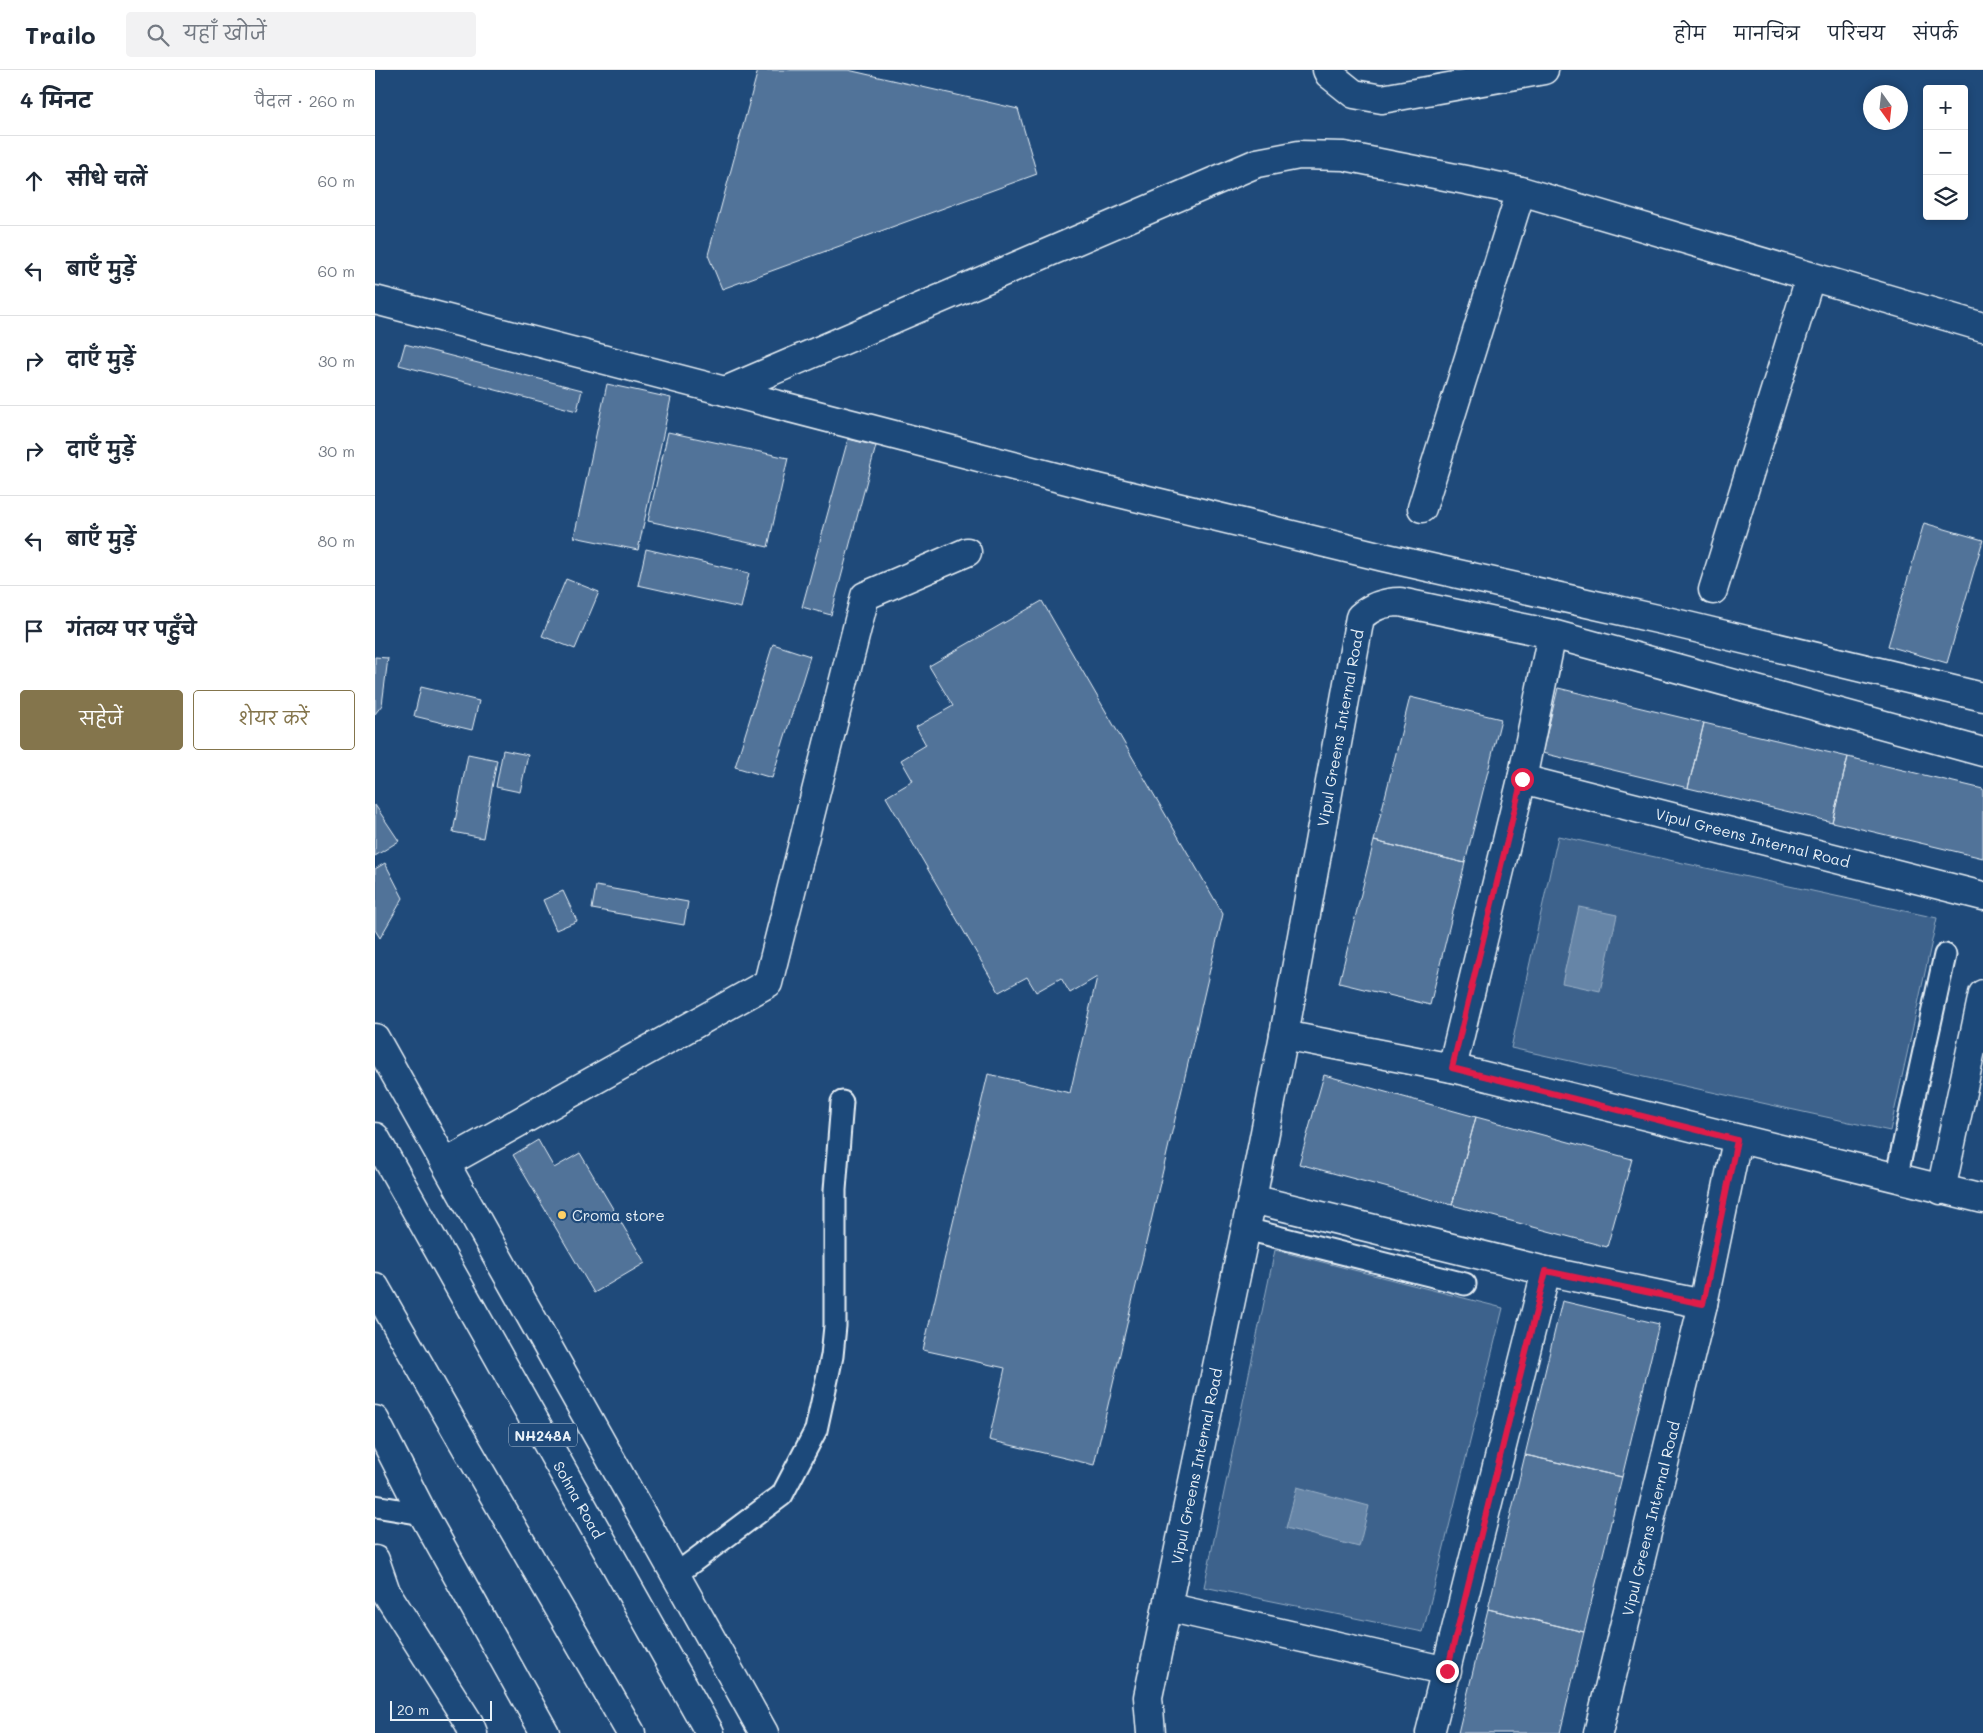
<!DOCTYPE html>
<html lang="hi">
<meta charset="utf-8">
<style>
:root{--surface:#fff;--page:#f2f2f3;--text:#1f2937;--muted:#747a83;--line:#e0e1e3;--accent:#84754c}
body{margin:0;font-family:Mali,"Playpen Sans Deva",sans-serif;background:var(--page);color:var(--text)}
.controls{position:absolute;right:15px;top:15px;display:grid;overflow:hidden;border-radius:5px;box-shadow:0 2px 8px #0003}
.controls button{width:45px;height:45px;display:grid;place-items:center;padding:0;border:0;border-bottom:1px solid var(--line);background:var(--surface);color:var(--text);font:25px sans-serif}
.compass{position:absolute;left:1488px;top:15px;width:45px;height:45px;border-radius:50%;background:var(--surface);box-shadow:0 2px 8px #0003;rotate:165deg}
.scale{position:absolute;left:15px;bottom:12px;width:102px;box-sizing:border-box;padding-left:5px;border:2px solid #e8f1f8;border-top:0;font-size:14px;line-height:18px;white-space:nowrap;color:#e8f1f8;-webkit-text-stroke:4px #1f4a7a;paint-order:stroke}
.stop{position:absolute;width:15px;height:15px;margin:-11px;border:4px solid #e11d48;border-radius:50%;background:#fff}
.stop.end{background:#e11d48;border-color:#fff;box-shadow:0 1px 5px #0008}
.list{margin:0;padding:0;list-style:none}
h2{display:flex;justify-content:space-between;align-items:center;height:65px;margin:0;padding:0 20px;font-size:21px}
h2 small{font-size:16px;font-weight:400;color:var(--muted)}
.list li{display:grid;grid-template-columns:32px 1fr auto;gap:15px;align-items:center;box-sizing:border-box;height:90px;padding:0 20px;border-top:1px solid var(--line)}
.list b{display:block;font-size:19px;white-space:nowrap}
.list em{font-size:16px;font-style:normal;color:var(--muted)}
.actions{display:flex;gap:10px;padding:15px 20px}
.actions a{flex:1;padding:11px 0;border:1px solid var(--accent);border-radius:5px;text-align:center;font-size:18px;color:var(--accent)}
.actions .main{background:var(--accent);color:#fff}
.icon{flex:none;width:28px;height:28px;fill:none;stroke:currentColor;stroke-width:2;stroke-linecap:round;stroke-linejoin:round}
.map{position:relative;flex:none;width:1608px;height:1663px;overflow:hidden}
header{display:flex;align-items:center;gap:30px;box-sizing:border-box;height:70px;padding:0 25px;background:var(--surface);border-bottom:1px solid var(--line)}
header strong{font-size:24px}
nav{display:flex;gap:28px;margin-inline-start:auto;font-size:18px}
.search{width:350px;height:45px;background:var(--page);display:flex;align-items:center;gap:12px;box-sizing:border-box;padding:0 18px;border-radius:5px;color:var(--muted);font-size:19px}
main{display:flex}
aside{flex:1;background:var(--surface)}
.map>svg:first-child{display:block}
.green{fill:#3c628c;stroke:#92aac2}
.water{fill:#6685a7;stroke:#9ab0c7}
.building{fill:#517399;stroke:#e8f1f8}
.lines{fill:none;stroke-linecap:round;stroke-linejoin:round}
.service-casing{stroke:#e8f1f8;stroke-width:25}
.minor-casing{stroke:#e8f1f8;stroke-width:31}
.secondary-casing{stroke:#e8f1f8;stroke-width:31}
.trunk-casing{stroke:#e8f1f8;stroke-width:31}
.service{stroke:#1f4a7a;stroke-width:21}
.minor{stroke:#1f4a7a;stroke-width:28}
.secondary{stroke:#1f4a7a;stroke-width:28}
.trunk{stroke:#1f4a7a;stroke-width:28}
.route{stroke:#e11d48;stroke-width:6}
.poi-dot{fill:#ffd166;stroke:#1f4a7a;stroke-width:2}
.labels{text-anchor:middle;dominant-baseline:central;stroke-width:4.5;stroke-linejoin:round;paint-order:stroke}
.shield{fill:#1f4a7a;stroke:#acbfd2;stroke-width:1}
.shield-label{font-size:14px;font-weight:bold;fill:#e8f1f8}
.street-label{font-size:15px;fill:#e8f1f8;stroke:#1f4a7a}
.poi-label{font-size:15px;fill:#e8f1f8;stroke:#1f4a7a;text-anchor:start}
</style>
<header>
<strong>Trailo</strong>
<div class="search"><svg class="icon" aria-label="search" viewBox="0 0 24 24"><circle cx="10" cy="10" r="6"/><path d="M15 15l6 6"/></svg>यहाँ खोजें</div>
<nav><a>होम</a><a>मानचित्र</a><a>परिचय</a><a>संपर्क</a></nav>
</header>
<main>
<aside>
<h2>4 मिनट<small>पैदल · 260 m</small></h2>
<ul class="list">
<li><svg class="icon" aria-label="ahead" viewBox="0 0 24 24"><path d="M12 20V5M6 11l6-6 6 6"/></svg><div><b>सीधे चलें</b></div><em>60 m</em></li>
<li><svg class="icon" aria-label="left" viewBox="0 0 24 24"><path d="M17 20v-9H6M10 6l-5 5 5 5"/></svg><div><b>बाएँ मुड़ें</b></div><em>60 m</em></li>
<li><svg class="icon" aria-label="right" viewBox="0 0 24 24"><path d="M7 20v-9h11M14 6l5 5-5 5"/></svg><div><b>दाएँ मुड़ें</b></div><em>30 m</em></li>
<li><svg class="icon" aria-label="right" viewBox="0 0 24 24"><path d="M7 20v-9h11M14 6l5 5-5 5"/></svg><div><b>दाएँ मुड़ें</b></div><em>30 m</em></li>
<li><svg class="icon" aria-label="left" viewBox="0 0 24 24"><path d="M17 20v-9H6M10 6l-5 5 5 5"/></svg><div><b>बाएँ मुड़ें</b></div><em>80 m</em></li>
<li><svg class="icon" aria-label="arrive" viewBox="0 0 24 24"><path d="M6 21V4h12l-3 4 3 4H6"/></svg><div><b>गंतव्य पर पहुँचे</b></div></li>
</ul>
<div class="actions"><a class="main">सहेजें</a><a>शेयर करें</a></div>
</aside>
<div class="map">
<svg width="1608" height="1663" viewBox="0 0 1608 1663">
<rect width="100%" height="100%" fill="#1f4a7a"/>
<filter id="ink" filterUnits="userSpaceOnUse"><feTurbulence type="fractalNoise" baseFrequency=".02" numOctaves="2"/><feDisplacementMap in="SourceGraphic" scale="10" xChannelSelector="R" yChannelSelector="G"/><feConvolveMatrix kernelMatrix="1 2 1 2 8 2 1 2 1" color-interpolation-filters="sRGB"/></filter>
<g filter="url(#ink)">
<path class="green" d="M1183 766 1562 848 1515 1061 1136 978Z
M900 1180 1128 1238 1048 1562 829 1517Z"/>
<path class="water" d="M1204 837 1242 845 1225 921 1187 913Z
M922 1417 994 1436 984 1477 911 1458Z"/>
<path class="building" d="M383 0H473L643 39 662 104 347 219 333 185Z
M30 274 207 320 202 341 24 295Z
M232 314 296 328 263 480 199 467Z
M293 362 413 388 393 477 273 451Z
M473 369 501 376 456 545 427 537Z
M1549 453 1608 470 1572 593 1513 576Z
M271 479 374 503 366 538 263 515Z
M191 509 224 522 200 579 167 566Z
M667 531 848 844 719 1395 614 1370 630 1298 548 1280 613 1004 695 1023 722 907 695 923 686 908 661 922 652 907 624 922 511 727 538 711 526 690 551 675 541 657 578 636 554 596Z
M398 574 435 586 397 708 360 697Z
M0 587 13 588 7 635 0 644Z
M46 617 104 631 97 660 39 646Z
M1183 618 1329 653 1313 718 1167 683Z
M1035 627 1126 649 1090 793 999 771Z
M1329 653 1473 687 1457 752 1313 718Z
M128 680 153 685 145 722 121 717Z
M93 684 122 690 108 768 78 762Z
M1473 687 1608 719V788L1457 752Z
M0 735 24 771 0 786Z
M999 771 1090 793 1055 935 964 913Z
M10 793 28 828 5 868 0 860V799Z
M221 816 313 832 309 855 217 839Z
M188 821 202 851 181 860 168 830Z
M949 1005 1101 1047 1077 1135 924 1094Z
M1101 1047 1257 1089 1232 1177 1077 1135Z
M163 1070 179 1098 205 1083 270 1193 219 1223 138 1085Z
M1187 1231 1284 1254 1247 1407 1150 1385Z
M1150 1385 1247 1407 1209 1562 1113 1539Z
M1113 1539 1209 1562 1185 1663H1083Z"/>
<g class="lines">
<defs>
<path id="service" d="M1521 1109 1570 885
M871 1159 1090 1214
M0 1436 48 1444
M300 1505 407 1425 441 1360 457 1286 460 1256V1120L467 1032"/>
<g id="minor">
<path d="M952 0 954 4 979 24 1007 29 1169 0"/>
<path d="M0 230 715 416 1008 487 1300 553 1608 627"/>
<path d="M350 321 882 93 924 85 969 86 1146 121 1608 257"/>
<path d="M1047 438 1146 121"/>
<path d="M1338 520 1435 208"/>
<path id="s1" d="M1147 709 1608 826"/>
<path d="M909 965 1077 998 1608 1129"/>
<path d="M1077 998 1147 709 1177 564"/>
<path d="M71 1093 393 913 490 526 592 482"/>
<path d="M1566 1120 1608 924"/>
<path d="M877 1129 1171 1201 1328 1234"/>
<path d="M0 1490 11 1522 94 1653 98 1663"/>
<path d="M792 1537 1072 1601"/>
<path id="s2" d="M776 1663 773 1627 877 1129 909 965 985 547C997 536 1009 532 1025 532L1177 564 1608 682"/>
<path d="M1055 1663 1171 1201"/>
<path id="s3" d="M1223 1663 1328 1234 1362 1070"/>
</g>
<path id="secondary" d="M0 968 389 1663
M0 1350 48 1444 170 1663"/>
<g id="trunk">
<path id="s4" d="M0 1067 335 1663"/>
<path d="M0 1217 83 1363 256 1663"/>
</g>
</defs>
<use href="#service" class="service-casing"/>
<use href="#minor" class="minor-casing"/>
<use href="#secondary" class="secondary-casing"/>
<use href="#trunk" class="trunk-casing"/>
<use href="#service" class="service"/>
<use href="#minor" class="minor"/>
<use href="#secondary" class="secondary"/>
<use href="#trunk" class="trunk"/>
</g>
</g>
<g class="lines" filter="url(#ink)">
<path class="route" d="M1072 1601 1171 1201 1328 1234 1362 1070 1077 998 1147 709"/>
</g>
<circle class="poi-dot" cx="187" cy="1145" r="5"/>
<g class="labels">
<rect class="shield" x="134" y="1353.5" width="68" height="23" rx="4"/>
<g class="shield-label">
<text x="168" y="1365">NH248A</text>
</g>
<g class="street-label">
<text stroke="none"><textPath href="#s2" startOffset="1024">Vipul Greens Internal Road</textPath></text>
<text stroke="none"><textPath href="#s1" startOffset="238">Vipul Greens Internal Road</textPath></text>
<text stroke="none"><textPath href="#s2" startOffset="272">Vipul Greens Internal Road</textPath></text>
<text stroke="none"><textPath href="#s4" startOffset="416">Sohna Road</textPath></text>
<text stroke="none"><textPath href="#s3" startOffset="221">Vipul Greens Internal Road</textPath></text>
</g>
<g class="poi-label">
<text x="197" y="1145">Croma store</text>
</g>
</g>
</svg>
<div class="controls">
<button>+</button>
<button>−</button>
<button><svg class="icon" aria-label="layers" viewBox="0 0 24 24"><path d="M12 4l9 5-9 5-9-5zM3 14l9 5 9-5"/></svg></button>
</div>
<svg class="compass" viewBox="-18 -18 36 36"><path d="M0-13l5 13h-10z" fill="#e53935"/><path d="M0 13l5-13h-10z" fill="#747a83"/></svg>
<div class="scale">20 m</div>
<div class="stop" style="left:1147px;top:709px"></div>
<div class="stop end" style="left:1072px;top:1601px"></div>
</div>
</main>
